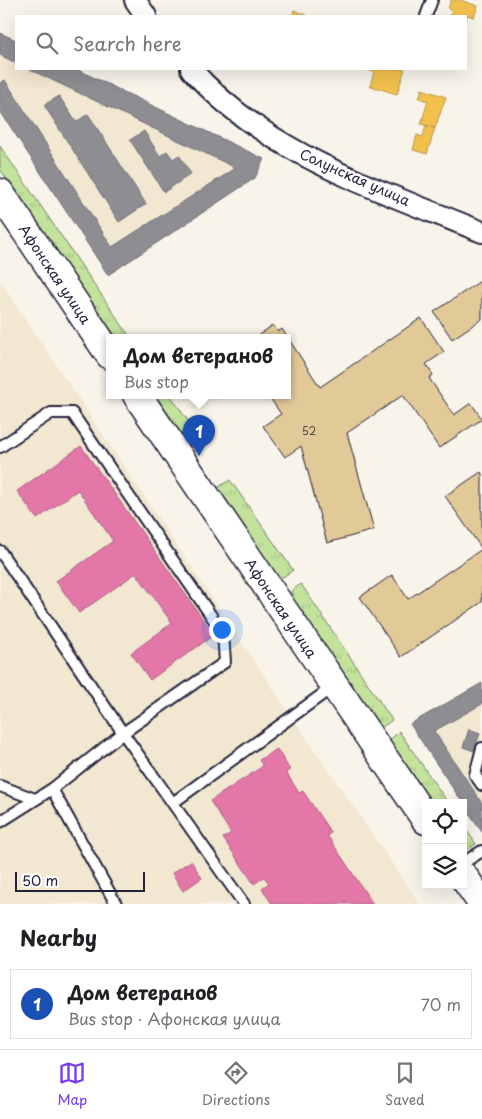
<!DOCTYPE html>
<meta charset="utf-8">
<style>
:root{--surface:#fff;--page:#f6f6f6;--text:#202124;--muted:#757577;--line:#e0e0e0;--accent:#7c3aed}
body{margin:0;font-family:"Playpen Sans",sans-serif;background:var(--page);color:var(--text)}
.controls{position:absolute;right:15px;bottom:15px;display:grid;overflow:hidden;border-radius:0px;box-shadow:0 5px 20px #0002}
.controls button{width:45px;height:45px;display:grid;place-items:center;padding:0;border:0;border-bottom:1px solid var(--line);background:var(--surface);color:var(--text);font:25px sans-serif}
.scale{position:absolute;left:15px;bottom:12px;width:130px;box-sizing:border-box;padding-left:5px;border:2px solid #22223b;border-top:0;font-size:14px;line-height:18px;white-space:nowrap;color:#22223b;-webkit-text-stroke:4px #fff;paint-order:stroke}
.you{position:absolute;left:221px;top:629px;width:18px;height:18px;margin:-12px;border:4px solid #fff;border-radius:50%;background:#1a73e8;box-shadow:0 0 0 8px #1a73e833}
.badge{display:grid;place-items:center;width:32px;height:32px;border-radius:50%;background:var(--accent);color:#fff;font-size:16px;font-weight:700}
.pin{position:absolute;translate:-50% -41px;filter:drop-shadow(0 1px 2px #0008)}
.pin::after{content:'';position:absolute;top:26px;width:18px;height:15px;background:inherit;clip-path:polygon(0 0,100% 0,50% 100%)}
.popup{position:absolute;left:106px;top:334px;width:185px;height:65px;box-sizing:border-box;display:grid;place-content:center;border-radius:0px;background:var(--surface);filter:drop-shadow(0 1px 4px #0005);font-size:16px;white-space:nowrap;color:var(--muted)}
.popup b{font-size:19px;color:var(--text)}
.popup::after{content:'';position:absolute;left:50%;top:100%;margin-left:-10px;border:10px solid transparent;border-top-color:var(--surface)}
.list{margin:0;padding:0;list-style:none}
h2{display:flex;justify-content:space-between;align-items:center;height:65px;margin:0;padding:0 20px;font-size:21px}
h2 small{font-size:16px;font-weight:400;color:var(--muted)}
.list li{display:grid;grid-template-columns:32px 1fr auto;gap:15px;align-items:center;box-sizing:border-box;height:70px;margin:0 10px 10px;padding:0 10px;border:1px solid var(--line);border-radius:0px}
.list b{display:block;font-size:19px;white-space:nowrap}
.list p{margin:0;font-size:16px;white-space:nowrap;color:var(--muted)}
.list em{font-size:16px;font-style:normal;color:var(--muted)}
.icon{flex:none;width:28px;height:28px;fill:none;stroke:currentColor;stroke-width:2;stroke-linecap:round;stroke-linejoin:round}
.map{position:relative;flex:none;width:482px;height:904px;overflow:hidden}
.search{position:absolute;background:var(--surface);box-shadow:0 5px 20px #0002;left:15px;right:15px;top:15px;height:55px;display:flex;align-items:center;gap:12px;box-sizing:border-box;padding:0 18px;border-radius:0px;color:var(--muted);font-size:19px}
.sheet{height:145px;background:var(--surface)}
nav{display:flex;justify-content:space-around;align-items:center;box-sizing:border-box;height:70px;border-top:1px solid var(--line);background:var(--surface);font-size:14px;color:var(--muted)}
nav a{display:grid;justify-items:center;gap:2px}
nav .on{color:var(--accent)}
.map>svg:first-child{display:block}
.built{fill:#f2e7d1}
.grass{fill:url(#grass-tufts);stroke:#72826c}
.homes{fill:#f2c14e;stroke:#b49148}
.health{fill:#e377a8;stroke:#a95e87}
.industry{fill:#8d8d92;stroke:#6d6d78}
.building{fill:#e2c998;stroke:#22223b}
.lines{fill:none;stroke-linecap:round;stroke-linejoin:round}
.lane-casing{stroke:#22223b;stroke-width:14}
.street-casing{stroke:#22223b;stroke-width:24}
.secondary-casing{stroke:#22223b;stroke-width:31}
.lane{stroke:#fff;stroke-width:10}
.street{stroke:#fff;stroke-width:20}
.secondary{stroke:#fff;stroke-width:28}
.labels{text-anchor:middle;dominant-baseline:central;stroke-width:5;stroke-linejoin:round;paint-order:stroke}
.number-label{font-size:11px;fill:#524c52}
.street-label{font-size:14px;fill:#22223b;stroke:#fff}
</style>
<div class="map">
<svg width="482" height="904" viewBox="0 0 482 904">
<defs>
<pattern id="grass-tufts" width="24" height="20" patternUnits="userSpaceOnUse" patternTransform="scale(1.25)"><rect width="24" height="20" fill="#c3e39c"/><path d="M3 7l-1-3M5 7V3M7 7l1-3M15 17l-1-3M17 17v-4M19 17l1-3" fill="none" stroke="#a7c287"/></pattern>
</defs>
<rect width="100%" height="100%" fill="#f9f4ea"/>
<filter id="ink" filterUnits="userSpaceOnUse"><feTurbulence type="fractalNoise" baseFrequency=".02" numOctaves="2"/><feDisplacementMap in="SourceGraphic" scale="10" xChannelSelector="R" yChannelSelector="G"/><feConvolveMatrix kernelMatrix="1 2 1 2 8 2 1 2 1" color-interpolation-filters="sRGB"/></filter>
<g filter="url(#ink)">
<path class="built" d="M0 33 16 40V69H76L264 159 255 178 108 275 0 111Z
M0 281 292 717 420 904H0Z
M482 683V832L410 724Z"/>
<path class="grass" d="M0 146 130 337H114L0 169Z
M153 395H170L193 428 181 436Z
M230 480 293 570 283 577 276 576 217 488Z
M301 584 392 720 380 729 290 597 292 590Z
M399 731 448 803H431L389 741Z
M463 825 476 844 464 852 463 851Z"/>
<path class="homes" d="M451 0H460L478 6 474 17 467 15 466 20V16H450L452 10 448 9Z
M294 10 306 15V16H292Z
M364 69H405L397 94 370 86 374 72Z
M422 89 446 97 435 128 421 124 428 101 419 98Z
M426 125 435 128 427 154 413 150 417 135 423 137Z"/>
<path class="health" d="M81 446 214 635 150 680 131 653 172 623 136 573 79 613 56 581 113 541 78 490 37 519 17 491Z
M277 749 290 770 286 772 299 793 303 791 331 833 327 835 373 904H272L262 888 269 883 264 877 254 884 223 838 231 833 210 801 263 766 259 760Z
M191 861 202 878 183 891 172 873Z"/>
<path class="industry" d="M0 33 16 40V63L0 55Z
M29 69H76L264 159 255 178 108 275 0 111V83L5 80 112 247 236 168Z
M59 96 76 122 88 114 146 204 119 222 44 105Z
M144 131 160 156 167 151 173 159 179 155 191 174 164 192 130 140Z
M482 683V704L434 731 482 803V832L410 724Z
M469 729 480 733 474 751 463 747Z"/>
<path class="building" d="M482 280V319L452 339 434 312Z
M421 318 444 352 426 364 433 375 429 378 454 415 471 403 482 419 439 448 403 395 347 433 374 530 327 543 301 446 285 457 263 426 281 414 268 395H288V338L320 387Z
M273 325 278 332 282 329 287 337H256Z
M481 472 482 474V602L401 657 360 597 392 575 408 599 482 549 445 496Z"/>
<g class="lines">
<defs>
<path id="lane" d="M426 16 432 0
M0 447 51 413H72L223 633 225 662 123 733 52 789 0 822
M0 551 123 733 244 904
M482 748 475 775 482 785
M0 786 35 799
M52 789 116 904
M174 802 334 686
M463 863 482 851"/>
<path id="street" d="M135 0 146 16
M191 69C265 154 380 190 482 232"/>
<path id="secondary" d="M0 193 110 355
M137 395 426 820
M463 876 482 903"/>
</defs>
<use href="#lane" class="lane-casing"/>
<use href="#street" class="street-casing"/>
<use href="#secondary" class="secondary-casing"/>
<use href="#lane" class="lane"/>
<use href="#street" class="street"/>
<use href="#secondary" class="secondary"/>
</g>
</g>
<g class="labels">
<g class="number-label">
<text x="309" y="430">52</text>
</g>
<g class="street-label">
<text transform="translate(355 177) rotate(24)">Солунская улица</text>
<text transform="translate(55 274) rotate(56)">Афонская улица</text>
<text transform="translate(281 608) rotate(56)">Афонская улица</text>
</g>
</g>
</svg>
<div class="controls">
<button><svg class="icon" aria-label="locate" viewBox="0 0 24 24"><circle cx="12" cy="12" r="6"/><path d="M12 2v4M12 18v4M2 12h4M18 12h4"/></svg></button>
<button><svg class="icon" aria-label="layers" viewBox="0 0 24 24"><path d="M12 4l9 5-9 5-9-5zM3 14l9 5 9-5"/></svg></button>
</div>
<div class="scale">50 m</div>
<div class="you"></div>
<div class="pin badge" style="left:199px;top:456px;background:#1a4fb4">1</div>
<div class="popup"><b>Дом ветеранов</b>Bus stop</div>
<div class="search"><svg class="icon" aria-label="search" viewBox="0 0 24 24"><circle cx="10" cy="10" r="6"/><path d="M15 15l6 6"/></svg>Search here</div>
</div>
<section class="sheet">
<h2>Nearby<small></small></h2>
<ul class="list">
<li><span class="badge" style="background:#1a4fb4">1</span><div><b>Дом ветеранов</b><p>Bus stop · Афонская улица</p></div><em>70 m</em></li>
</ul>
</section>
<nav>
<a class="on"><svg class="icon" aria-label="map" viewBox="0 0 24 24"><path d="M3 6l6-2 6 2 6-2v14l-6 2-6-2-6 2zM9 4v14M15 6v14"/></svg>Map</a>
<a><svg class="icon" aria-label="directions" viewBox="0 0 24 24"><path d="M12 3l9 9-9 9-9-9zM9 14v-3h6M13 9l2 2-2 2"/></svg>Directions</a>
<a><svg class="icon" aria-label="saved" viewBox="0 0 24 24"><path d="M7 4h10v16l-5-4-5 4z"/></svg>Saved</a>
</nav>
